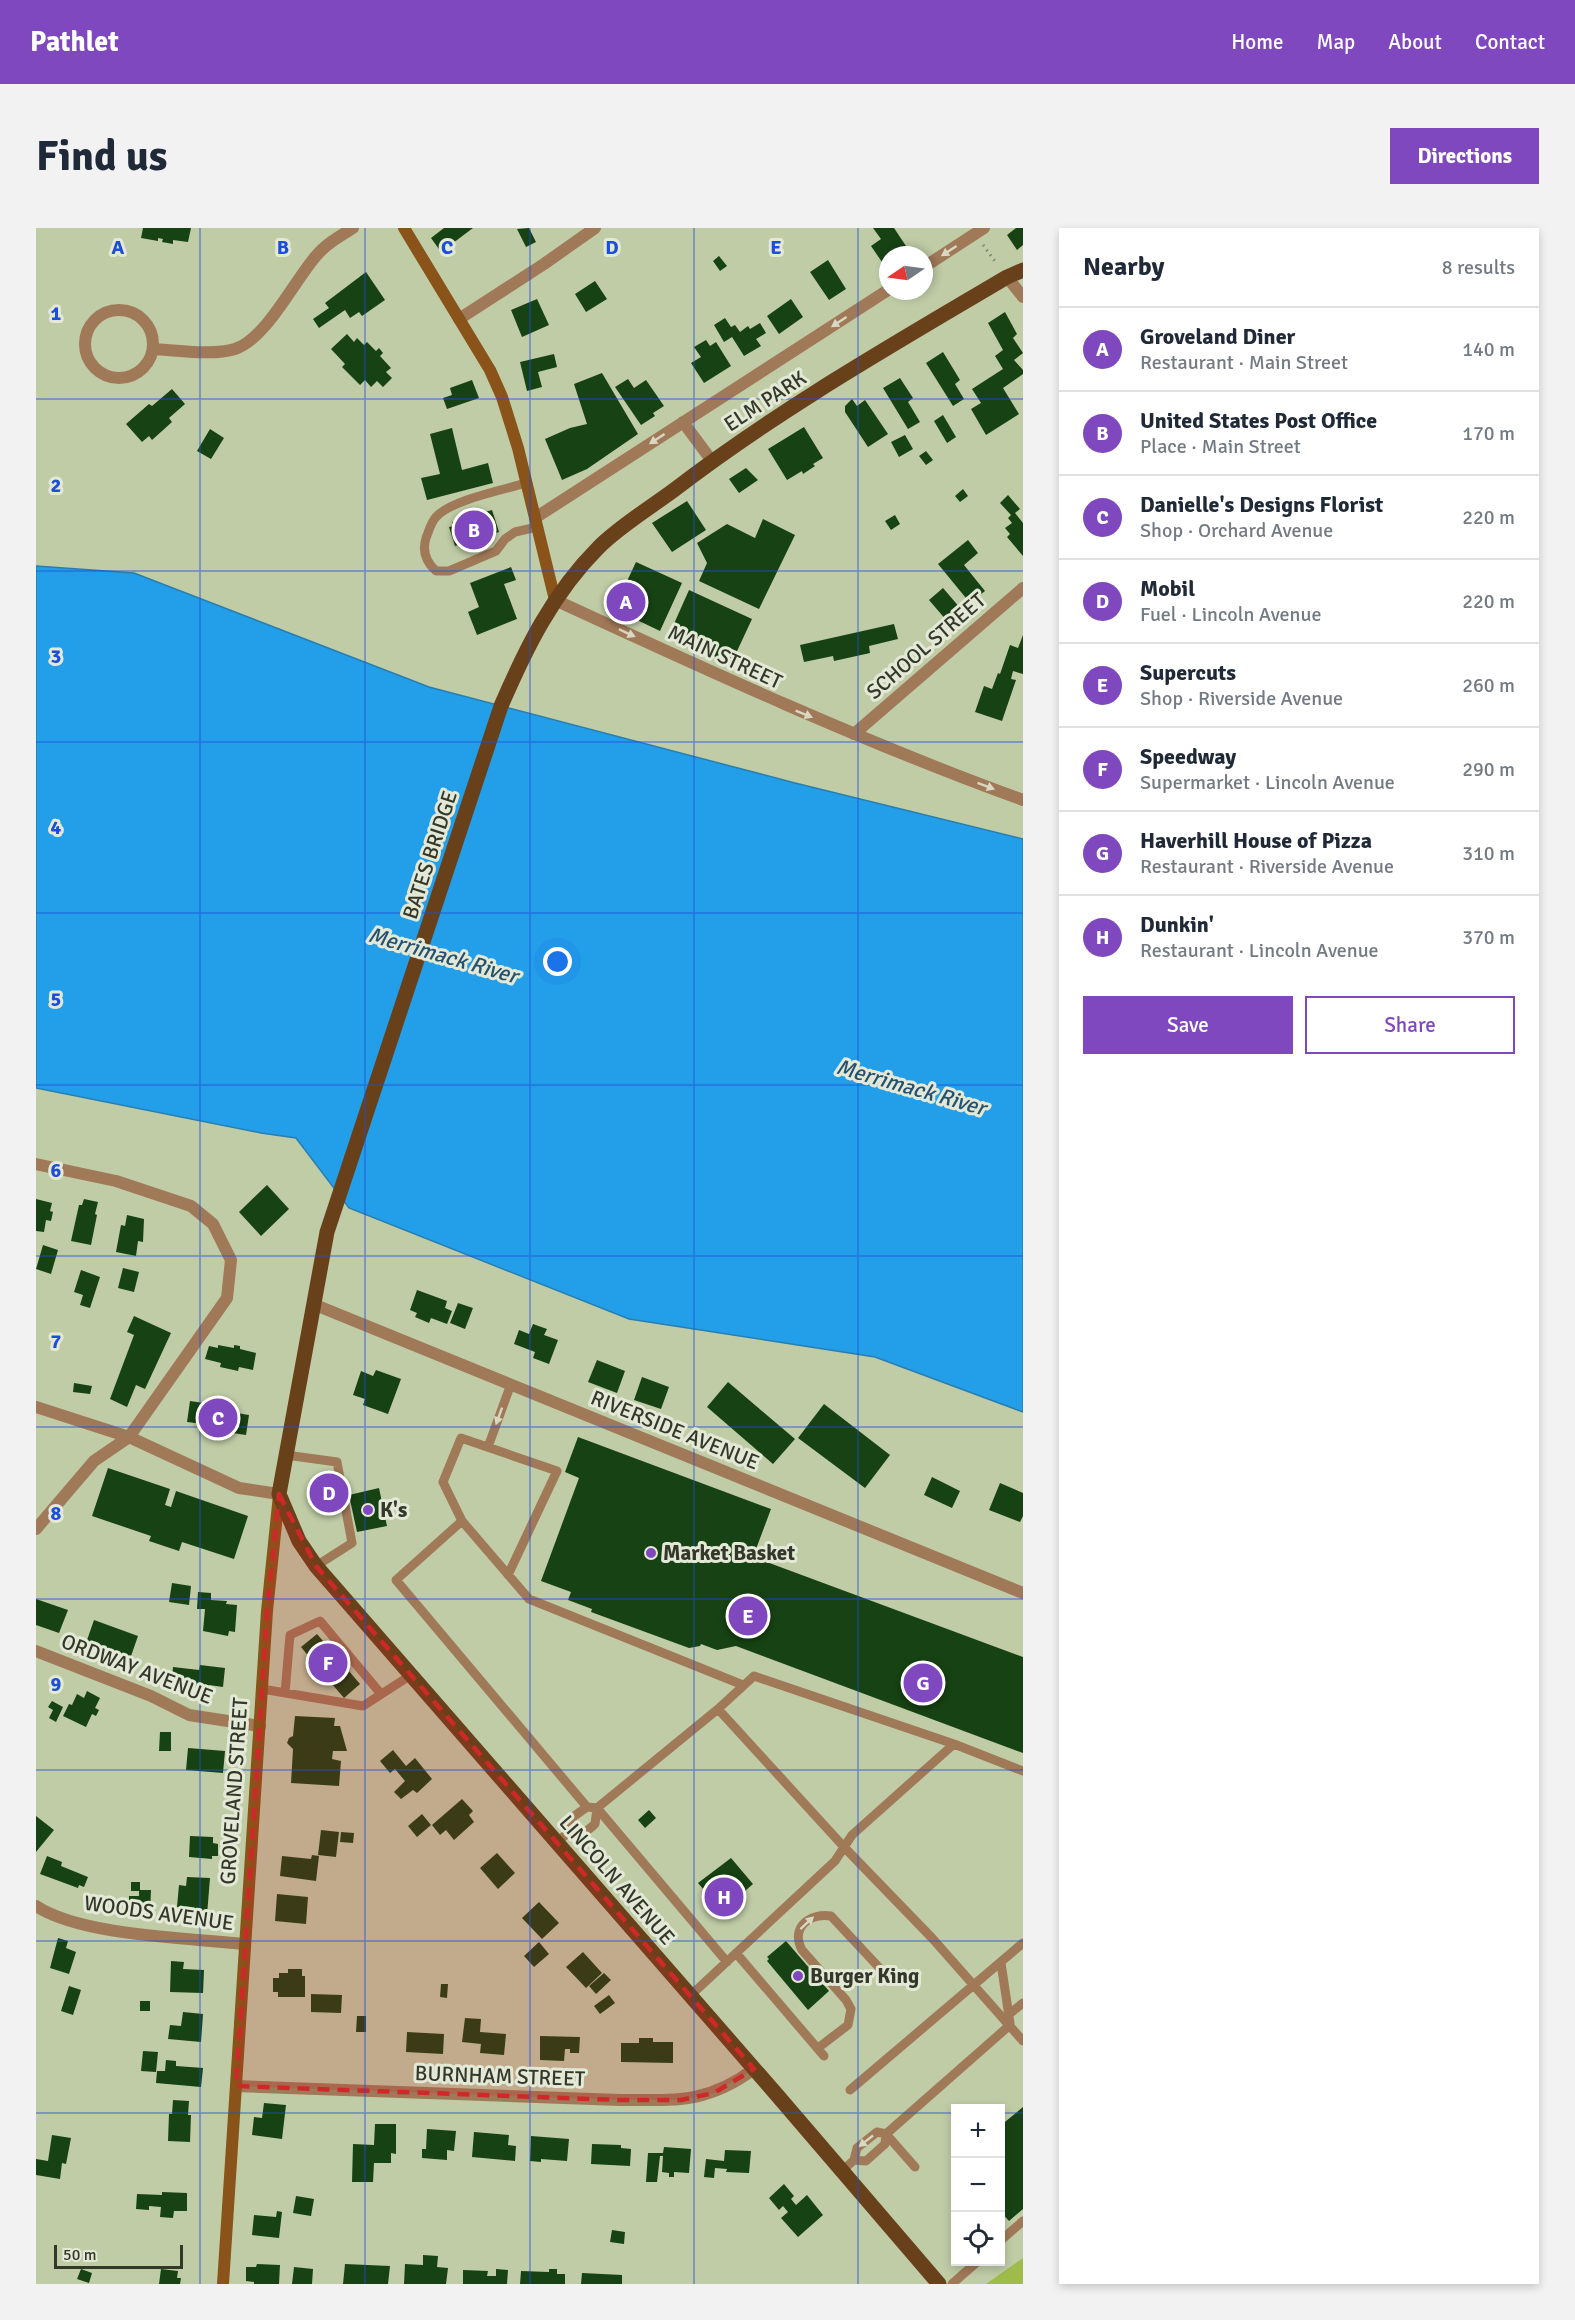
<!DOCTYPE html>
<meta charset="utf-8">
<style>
:root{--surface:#fff;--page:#f2f2f3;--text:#1f2937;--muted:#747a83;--line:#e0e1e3;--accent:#7f48bf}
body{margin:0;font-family:Signika,sans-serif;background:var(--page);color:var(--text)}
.controls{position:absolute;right:18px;bottom:18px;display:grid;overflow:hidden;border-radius:0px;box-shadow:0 3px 9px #0003}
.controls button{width:54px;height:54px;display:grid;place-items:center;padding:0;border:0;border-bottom:2px solid var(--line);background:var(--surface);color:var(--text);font:30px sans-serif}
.compass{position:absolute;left:843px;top:18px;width:54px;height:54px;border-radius:50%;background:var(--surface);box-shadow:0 3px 9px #0003;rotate:257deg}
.scale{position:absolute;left:18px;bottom:15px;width:129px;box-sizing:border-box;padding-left:6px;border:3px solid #343829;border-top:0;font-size:16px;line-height:21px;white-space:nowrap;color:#343829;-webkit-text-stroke:4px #e3e9d6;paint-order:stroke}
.you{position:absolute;left:522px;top:734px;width:21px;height:21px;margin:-15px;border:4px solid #fff;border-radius:50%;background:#1a73e8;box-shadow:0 0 0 9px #1a73e833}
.badge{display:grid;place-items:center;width:39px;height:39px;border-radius:50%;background:var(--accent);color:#fff;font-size:20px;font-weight:700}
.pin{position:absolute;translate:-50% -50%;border:3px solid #fff;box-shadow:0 2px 6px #0006}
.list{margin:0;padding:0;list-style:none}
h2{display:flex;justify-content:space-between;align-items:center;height:78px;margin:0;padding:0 24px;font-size:26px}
h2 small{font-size:20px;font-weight:400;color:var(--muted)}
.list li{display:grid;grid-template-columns:39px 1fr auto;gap:18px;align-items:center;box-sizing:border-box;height:84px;padding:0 24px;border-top:2px solid var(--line)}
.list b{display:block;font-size:22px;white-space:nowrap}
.list p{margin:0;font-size:20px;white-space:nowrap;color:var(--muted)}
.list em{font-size:20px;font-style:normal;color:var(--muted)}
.actions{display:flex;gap:12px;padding:18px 24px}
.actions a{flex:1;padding:14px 0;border:2px solid var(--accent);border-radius:0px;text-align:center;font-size:21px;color:var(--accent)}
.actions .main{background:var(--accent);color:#fff}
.icon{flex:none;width:33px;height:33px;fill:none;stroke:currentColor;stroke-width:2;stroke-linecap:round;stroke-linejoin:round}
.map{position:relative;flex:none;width:987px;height:2056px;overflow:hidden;border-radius:0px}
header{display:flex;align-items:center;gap:36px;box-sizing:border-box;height:84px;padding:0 30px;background:var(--accent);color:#fff}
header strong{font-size:28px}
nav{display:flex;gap:33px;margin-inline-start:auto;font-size:21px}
.intro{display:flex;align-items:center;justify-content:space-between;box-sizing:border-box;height:144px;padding:0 36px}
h1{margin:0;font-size:42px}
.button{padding:15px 27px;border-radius:0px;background:var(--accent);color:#fff;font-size:21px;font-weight:700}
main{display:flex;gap:36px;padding:0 36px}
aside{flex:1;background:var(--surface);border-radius:0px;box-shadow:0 3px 9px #0003}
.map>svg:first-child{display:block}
.green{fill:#9fbc4b}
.water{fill:#239ee8;stroke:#287faf;stroke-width:1.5}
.building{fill:#174213}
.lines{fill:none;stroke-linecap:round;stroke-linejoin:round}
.path{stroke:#7c8469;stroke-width:3;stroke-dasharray:1.5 4.5;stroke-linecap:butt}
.service{stroke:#a07958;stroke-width:9}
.minor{stroke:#a07958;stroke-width:12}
.tertiary{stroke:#a07958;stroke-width:12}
.secondary{stroke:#8a5319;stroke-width:12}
.primary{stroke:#68411a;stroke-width:15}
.oneway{fill:#d9d8c3}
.marked{fill:#ce2928;fill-opacity:0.2;stroke:#ce2928;stroke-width:4.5;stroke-dasharray:12 8;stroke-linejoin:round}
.grid{fill:none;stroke:#1d4ed8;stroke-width:1.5;stroke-opacity:0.55}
.poi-dot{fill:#7f48bf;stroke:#e3e9d6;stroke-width:2}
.labels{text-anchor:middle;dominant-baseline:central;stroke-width:6;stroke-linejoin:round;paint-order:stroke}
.street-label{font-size:21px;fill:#343829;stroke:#e3e9d6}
.poi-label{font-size:21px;font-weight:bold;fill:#343829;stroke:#e3e9d6;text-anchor:start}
.water-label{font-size:22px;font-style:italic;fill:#265271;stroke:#e3e9d6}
.grid-label{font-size:20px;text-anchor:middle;font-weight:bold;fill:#1d4ed8;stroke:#e3e9d6;stroke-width:6;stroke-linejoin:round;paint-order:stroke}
</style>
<header>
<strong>Pathlet</strong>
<nav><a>Home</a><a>Map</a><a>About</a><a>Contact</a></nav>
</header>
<div class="intro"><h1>Find us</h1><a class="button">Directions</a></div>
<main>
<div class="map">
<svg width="987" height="2056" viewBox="0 0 987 2056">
<rect width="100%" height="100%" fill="#c0cca6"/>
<path class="green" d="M987 2030V2056H950Z"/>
<path class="water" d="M0 338 98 345 393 459 759 555 987 611V1184L839 1129 593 1091 313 980 260 910 225 905 0 860Z"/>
<path class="building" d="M107 0H155L152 14 137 12V16L126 14 127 11 122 10V13L105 10Z
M408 0H437L405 24 395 10Z
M493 0 500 14 490 19 481 1Z
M837 0H858L872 21 862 27H852V34L848 37 835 18 845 11Z
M980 0H987V17L981 22 971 7Z
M683 28 691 38 684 43 677 33Z
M792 32 810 61 793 72 774 44Z
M330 44 349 72 326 88 323 84 314 90 309 82 283 100 277 91 293 80 289 75Z
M559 53 571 71 550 84 539 66Z
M501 71 513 97 486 109 475 82Z
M755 71 767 89 743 106 731 88Z
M969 84 981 106 977 110 987 125 978 132 987 142V146L967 160 983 186 950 207 935 181 945 175 936 161 967 141 959 128 967 122 952 95Z
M689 90 695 99 699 97 704 104 712 98 714 101 724 95 730 105 720 111 725 118 708 128 696 109 688 114 678 97Z
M311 106 318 114 321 110 328 117 331 114 340 123 343 120 347 125 344 128 355 140 350 144 356 150 347 159 341 153 335 159 329 152 324 157 306 139 309 136 295 121Z
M670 112 674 118 680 114 695 138 668 155 655 135 665 129 658 119Z
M907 124 924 152 919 156 928 171 917 178 890 135Z
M518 126 521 139 502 144 506 159 491 163 484 134Z
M566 145 602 206 551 241 526 252 509 211 534 200 551 196 538 156Z
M864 150 877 170 872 174 884 194 872 201 847 160Z
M592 151 598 160 610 152 628 178 617 185 619 188 605 197 579 159Z
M436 152 443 170 411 181 407 170 416 167 414 160Z
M136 161 149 176 133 190 136 194 116 212 113 208 106 214 90 196 113 176 116 178Z
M816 171 821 178 829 172 852 206 832 219 809 184V178Z
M907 187 920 209 911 215 898 193Z
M768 199 787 230 777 236 779 238 767 246 766 243 751 252 732 221Z
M416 200 426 242 452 235 457 255 391 272 385 250 404 246 394 206Z
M174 201 188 210 175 231 161 223Z
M869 207 877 221 863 229 855 214Z
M890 223 897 232 890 237 883 228Z
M710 240 722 252 703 265 693 251Z
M927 261 932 268 924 274 919 268Z
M972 267 984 281 979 285 987 295V328L971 309 974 306 969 300 976 295 972 290 975 287 964 275Z
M651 273 670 302 636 324 616 295Z
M456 282 463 304 419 318 413 299 418 298 416 294Z
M859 287 864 296 855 302 849 293Z
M727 291 759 307 723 381 663 353 671 335 661 315 691 296 719 310Z
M932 312 942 325 928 337 949 363 934 375 902 336Z
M600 334 646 355 624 403 578 381Z
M475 339 480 352 468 356 481 391 441 407 432 384 443 379 434 355Z
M907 360 925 381 911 393 893 372Z
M653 362 716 391 695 436 633 407Z
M858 396 862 411 833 418 834 425 798 433 797 428 768 434 764 417Z
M987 407V446L977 443 975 451 980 452 966 493 939 484 948 458 956 461 962 445 964 446 974 417 982 420Z
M231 957 253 981 225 1008 203 984Z
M0 971 16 975 14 983 17 984 15 993 10 992 8 1004 0 1003Z
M48 971 62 974 59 986 61 987 55 1017 35 1013 43 977H46Z
M91 987 108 991 107 1014 102 1013 100 1028 80 1024 85 997 89 998Z
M7 1017 22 1022 15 1046 0 1041Z
M87 1040 103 1044 98 1064 82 1060Z
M45 1042 64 1049 54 1080 44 1077 47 1067 38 1064Z
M381 1062 411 1073 409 1080 416 1083 411 1096 395 1090 393 1095 379 1089 381 1085 374 1082Z
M422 1075 437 1080 429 1101 414 1095Z
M98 1088 135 1105 109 1161 100 1157 91 1179 74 1171 98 1107 91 1104Z
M497 1096 511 1101 508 1107 522 1112 513 1136 497 1130 499 1124 478 1116 483 1102 493 1106Z
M182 1117 198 1120V1117L204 1118V1121L220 1125 217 1142 203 1139 202 1143 184 1139 185 1135 169 1131 173 1118 182 1120Z
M561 1132 589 1143 581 1165 552 1154Z
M340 1142 365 1151 352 1186 327 1177 329 1171 317 1167 325 1143 337 1148Z
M606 1149 633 1159 625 1181 598 1172Z
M692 1154 759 1211 737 1236 671 1179Z
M38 1155 56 1158 54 1166 37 1164Z
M154 1173 201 1180 200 1185 213 1187 210 1207 183 1203 184 1198 151 1194Z
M788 1176 854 1227 829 1260 762 1210Z
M542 1209 735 1281 717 1329 987 1429V1525L700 1418 681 1422 665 1416 664 1418 653 1420 555 1384 556 1381 532 1372 535 1364 505 1353 543 1250 529 1244Z
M72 1240 134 1261 129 1277 135 1279 140 1263 212 1288 198 1331 146 1314 143 1323 113 1313 115 1308 56 1288Z
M896 1249 924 1263 916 1280 888 1267Z
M300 1250 304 1274 287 1277 283 1253Z
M964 1255 987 1265V1288L984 1294 953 1282Z
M343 1260 351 1298 321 1304 313 1267Z
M136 1355 155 1358 153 1377 133 1374Z
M162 1364 175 1365V1372L191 1373 190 1376 201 1377 199 1404 193 1403 192 1408 167 1403 169 1381H161Z
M0 1371 32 1382 23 1405 0 1397Z
M58 1392 102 1408 94 1431 50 1415Z
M281 1406 294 1421 298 1418 310 1432 306 1435 324 1456 308 1470 290 1449 284 1453 273 1440 278 1435 265 1419Z
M164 1437 189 1440 187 1459 173 1457V1461L146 1458 147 1452 136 1450 137 1439 163 1442Z
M51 1463 64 1470 59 1480 63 1482 60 1488 56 1486 50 1499 27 1488 33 1476 36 1477 41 1466 48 1470Z
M16 1473 27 1479 20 1494 13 1490 17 1482 12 1479Z
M259 1488 299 1490 298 1498H304L311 1523H297L296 1531 305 1533 303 1558 255 1555 257 1521 251 1515 253 1510 257 1508Z
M124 1504H135V1523H123Z
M152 1520 189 1523 187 1545 150 1542Z
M357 1522 370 1538 379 1530 396 1551 381 1565 377 1562 365 1571 358 1564 369 1553 359 1541 354 1545 344 1533Z
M426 1571 437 1583 433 1587 438 1594 418 1612 410 1602 404 1607 396 1597Z
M613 1582 620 1590 609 1600 602 1592Z
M386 1586 395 1597 381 1609 372 1598Z
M0 1588 18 1602 0 1624Z
M285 1602 303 1604 300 1629 282 1627Z
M305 1604 318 1605 317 1615 304 1614Z
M154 1608 177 1609V1615L182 1616V1628H176V1631L153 1629Z
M461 1625 479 1645 462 1661 444 1640Z
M276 1627 283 1628 280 1653 244 1648 246 1628 275 1631Z
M11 1628 26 1634 25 1638 52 1649 48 1659 43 1657 42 1660 4 1646Z
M695 1630 717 1656 686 1683 662 1655Z
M151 1649 174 1650 171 1687 157 1686V1681L141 1679 143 1657 150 1658Z
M95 1654H104V1662H115L114 1684 93 1681V1668H103V1663H95Z
M241 1666 272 1669 270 1696 239 1693Z
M503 1674 523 1695 506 1711 486 1690Z
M22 1710 32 1713 30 1720 40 1724 33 1746 14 1740Z
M750 1713 793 1763 772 1782 731 1733 733 1731 731 1729Z
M503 1714 513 1726 498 1739 488 1728Z
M547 1724 566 1745 550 1760 530 1739Z
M135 1733 148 1734 147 1741 168 1742 167 1765 134 1764Z
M252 1741H266V1748H269V1769H242V1764H237V1750H243V1745H252Z
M568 1745 575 1752 560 1766 553 1758Z
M405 1756H412L411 1770 404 1769Z
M33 1758 45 1762 37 1787 25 1783Z
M275 1766 306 1767 305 1785 275 1784Z
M573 1767 579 1775 564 1786 558 1778Z
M104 1773H114V1783H104Z
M147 1784 167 1786 165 1814 132 1811 134 1797 145 1798Z
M321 1788H330V1804H320Z
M429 1790 445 1791 444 1804 470 1806 468 1827 444 1825 445 1816 426 1814Z
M371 1804 408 1806 407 1826 370 1824Z
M504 1808 544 1809 543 1825H534V1821H529L528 1833 504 1832Z
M603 1810H617V1814H637V1835L585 1834V1815H603Z
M107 1823 122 1824 120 1844 105 1843Z
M130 1832 140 1833V1838L167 1840 165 1859 120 1855 121 1843H129Z
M137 1872 153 1873 152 1887H155L154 1914 132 1913 133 1886H136Z
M228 1875 250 1877 246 1911 216 1907 218 1889 226 1890Z
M987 1879V1981L973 1993 964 1983V1898Z
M339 1896H360V1926L355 1925V1935H338L337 1954H316L317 1916 338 1917Z
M391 1901 420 1903 418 1923 411 1922V1932L386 1930V1921H390Z
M438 1904 473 1907 472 1917 480 1918 479 1933 436 1929Z
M16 1907 35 1910 30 1936 26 1935 24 1951 0 1947V1931L12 1933Z
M495 1908 533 1911 531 1933 505 1931V1934L494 1933Z
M556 1916 585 1917V1920L595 1921 594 1938 555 1936Z
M628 1919 655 1921 653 1945 638 1944V1949H633V1945L626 1944 627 1928H624L621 1954H610L612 1925H627Z
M689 1922 715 1923 713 1945 690 1944 691 1941 679 1940 678 1950 668 1949 670 1931 688 1933Z
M748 1956 758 1968 755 1971 760 1977 771 1967 787 1987 762 2009 745 1990 752 1984 747 1978 743 1982 733 1970Z
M126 1964 151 1965V1983H138L137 1990 124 1989 125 1979 113 1978V1982L100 1981 101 1966 126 1967Z
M260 1968 278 1971 275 1988 257 1985Z
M241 1983 246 1984 243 2010 216 2007 218 1987 240 1989Z
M576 2002 589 2004 588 2016 574 2014Z
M387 2027 402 2028 401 2039 412 2040 410 2056H368L369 2036 387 2037Z
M221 2036 244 2037 243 2056H218V2054L210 2053V2039H220Z
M309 2036 354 2038 352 2056H307Z
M258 2039 277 2041 276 2056H256Z
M45 2041 56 2045 53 2055 41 2051Z
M125 2041 142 2043 141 2050H145L144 2056H123Z
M460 2041 472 2042 471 2056H427V2042L452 2043 451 2048H460Z
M513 2041H521V2046H529V2056H484L485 2043 513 2044Z
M546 2045 586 2047V2056H545Z"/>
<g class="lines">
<path class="path" d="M947 17 961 36"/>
<path class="service" d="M490 255C467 262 415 272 400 289 395 294 393 303 390 310 386 323 390 334 400 343H413L460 323 469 311 479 304 501 299
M452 1219 475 1156
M250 1227 301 1234 316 1315 280 1338
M426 1293 407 1254 425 1210 521 1243 472 1347
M226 1461 327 1478 375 1447
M249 1465 254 1407 284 1393 345 1466
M682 1481 808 1619 896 1710 987 1813
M551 1579 360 1352 426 1293 493 1371 707 1457
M561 1580 691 1734
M532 1605 546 1607 559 1596 561 1580
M520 1615 532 1605 534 1591 551 1579 561 1580 682 1481 718 1448 918 1516 987 1543
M700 1725 788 1828
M965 1735 974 1795
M654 1768 799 1633 816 1607 918 1516
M972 1787 987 1775
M782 1820 812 1797 815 1781 810 1772 766 1722C754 1699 774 1685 795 1688L851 1748
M814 1862 987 1715
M818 1932 830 1933 849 1916 850 1906 974 1797
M806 1943 818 1932 821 1920 841 1904 850 1906 879 1939
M964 2013 987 1993
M916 2056 941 2034"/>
<path class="minor" d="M888 39 948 0
M971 49 987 69
M49 116a34 34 0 1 1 68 0a34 34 0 1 1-68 0Z
M423 91 508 36 559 0
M117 121C141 122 177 128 199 121 231 110 258 53 280 28 290 16 304 8 317 0
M647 194 676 233
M499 290 852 62
M818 506 987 360
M0 936 80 953 155 978 177 996 195 1032 191 1070 93 1209 58 1233 0 1301
M277 1076 987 1365
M0 1179 93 1209 203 1260 243 1266
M0 1423 115 1468 153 1487 224 1498
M0 1678C45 1708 153 1710 209 1716
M200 1858 584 1872C639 1872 671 1876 718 1841"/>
<path class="tertiary" d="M519 372C673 443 827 514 987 572"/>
<path class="secondary" d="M368 0 454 142 466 169 482 220 519 372
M187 2056 231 1383 243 1267"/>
<path class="primary" d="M903 2056 741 1867 280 1338 263 1313 243 1266 291 1004 465 478C490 420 517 365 562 320 581 300 615 279 638 262 742 182 858 116 971 49L987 42"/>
</g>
<defs><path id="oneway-solid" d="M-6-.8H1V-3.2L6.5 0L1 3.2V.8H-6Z" transform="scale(1.5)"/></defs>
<g class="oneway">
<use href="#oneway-solid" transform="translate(913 23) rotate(147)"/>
<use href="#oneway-solid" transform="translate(803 94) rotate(147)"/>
<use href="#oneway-solid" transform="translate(621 211) rotate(147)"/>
<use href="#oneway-solid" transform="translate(591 405) rotate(25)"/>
<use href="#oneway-solid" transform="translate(768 486) rotate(22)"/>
<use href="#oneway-solid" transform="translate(950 558) rotate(21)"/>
<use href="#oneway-solid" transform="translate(463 1188) rotate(110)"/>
<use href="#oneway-solid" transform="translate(771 1695) rotate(-43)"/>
<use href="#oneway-solid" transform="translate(830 1913) rotate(142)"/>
</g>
<path class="marked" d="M243 1266 280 1338 718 1841 678 1865 645 1872H584L200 1858 231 1383Z"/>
<path class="grid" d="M164 0V2056M329 0V2056M494 0V2056M658 0V2056M822 0V2056M0 171H987M0 343H987M0 514H987M0 685H987M0 857H987M0 1028H987M0 1199H987M0 1371H987M0 1542H987M0 1713H987M0 1885H920M964 1885H987"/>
<g class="poi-dot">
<circle cx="332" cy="1282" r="6"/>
<circle cx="615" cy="1325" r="6"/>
<circle cx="762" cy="1748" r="6"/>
</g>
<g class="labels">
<g class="street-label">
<text transform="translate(729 173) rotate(-33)">ELM PARK</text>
<text transform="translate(890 418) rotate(-41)">SCHOOL STREET</text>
<text transform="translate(689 429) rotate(25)">MAIN STREET</text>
<text transform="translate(394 627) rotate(-72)">BATES BRIDGE</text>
<text transform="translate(639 1202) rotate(22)">RIVERSIDE AVENUE</text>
<text transform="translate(101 1441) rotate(21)">ORDWAY AVENUE</text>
<text transform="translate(198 1563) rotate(-86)">GROVELAND STREET</text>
<text transform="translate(581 1652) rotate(49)">LINCOLN AVENUE</text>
<text transform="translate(123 1685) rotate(8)">WOODS AVENUE</text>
<text transform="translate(464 1848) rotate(2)">BURNHAM STREET</text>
</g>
<g class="poi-label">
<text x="344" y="1282">K's</text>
<text x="627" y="1325">Market Basket</text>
<text x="774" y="1748">Burger King</text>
</g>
<g class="water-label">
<text transform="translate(407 727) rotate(16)">Merrimack River</text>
<text transform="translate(875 859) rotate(16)">Merrimack River</text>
</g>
</g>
<g class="grid-label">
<text x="82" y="26">A</text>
<text x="247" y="26">B</text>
<text x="411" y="26">C</text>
<text x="576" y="26">D</text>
<text x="740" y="26">E</text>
<text x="20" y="92">1</text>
<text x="20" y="264">2</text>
<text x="20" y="435">3</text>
<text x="20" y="606">4</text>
<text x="20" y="778">5</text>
<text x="20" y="949">6</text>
<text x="20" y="1120">7</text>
<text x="20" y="1292">8</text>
<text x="20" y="1463">9</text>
</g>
</svg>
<div class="controls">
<button>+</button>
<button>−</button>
<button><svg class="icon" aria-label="locate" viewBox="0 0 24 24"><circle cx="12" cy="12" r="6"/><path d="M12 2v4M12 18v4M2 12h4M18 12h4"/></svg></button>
</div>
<svg class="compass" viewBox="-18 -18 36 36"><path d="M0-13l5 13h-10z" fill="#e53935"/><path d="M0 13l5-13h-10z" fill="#747a83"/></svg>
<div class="scale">50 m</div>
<div class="you"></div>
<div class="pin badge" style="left:590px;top:374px">A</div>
<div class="pin badge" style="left:438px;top:302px">B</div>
<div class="pin badge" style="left:182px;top:1190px">C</div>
<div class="pin badge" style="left:293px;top:1265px">D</div>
<div class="pin badge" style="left:712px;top:1388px">E</div>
<div class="pin badge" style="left:292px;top:1435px">F</div>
<div class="pin badge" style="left:887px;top:1455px">G</div>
<div class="pin badge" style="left:688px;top:1669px">H</div>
</div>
<aside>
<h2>Nearby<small>8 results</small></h2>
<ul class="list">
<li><span class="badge">A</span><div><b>Groveland Diner</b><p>Restaurant · Main Street</p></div><em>140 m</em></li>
<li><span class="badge">B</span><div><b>United States Post Office</b><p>Place · Main Street</p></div><em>170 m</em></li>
<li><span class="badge">C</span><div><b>Danielle's Designs Florist</b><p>Shop · Orchard Avenue</p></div><em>220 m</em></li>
<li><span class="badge">D</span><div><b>Mobil</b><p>Fuel · Lincoln Avenue</p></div><em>220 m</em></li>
<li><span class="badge">E</span><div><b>Supercuts</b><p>Shop · Riverside Avenue</p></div><em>260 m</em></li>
<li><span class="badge">F</span><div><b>Speedway</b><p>Supermarket · Lincoln Avenue</p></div><em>290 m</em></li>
<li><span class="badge">G</span><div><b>Haverhill House of Pizza</b><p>Restaurant · Riverside Avenue</p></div><em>310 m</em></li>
<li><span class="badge">H</span><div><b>Dunkin'</b><p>Restaurant · Lincoln Avenue</p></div><em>370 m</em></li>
</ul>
<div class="actions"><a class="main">Save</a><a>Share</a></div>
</aside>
</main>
